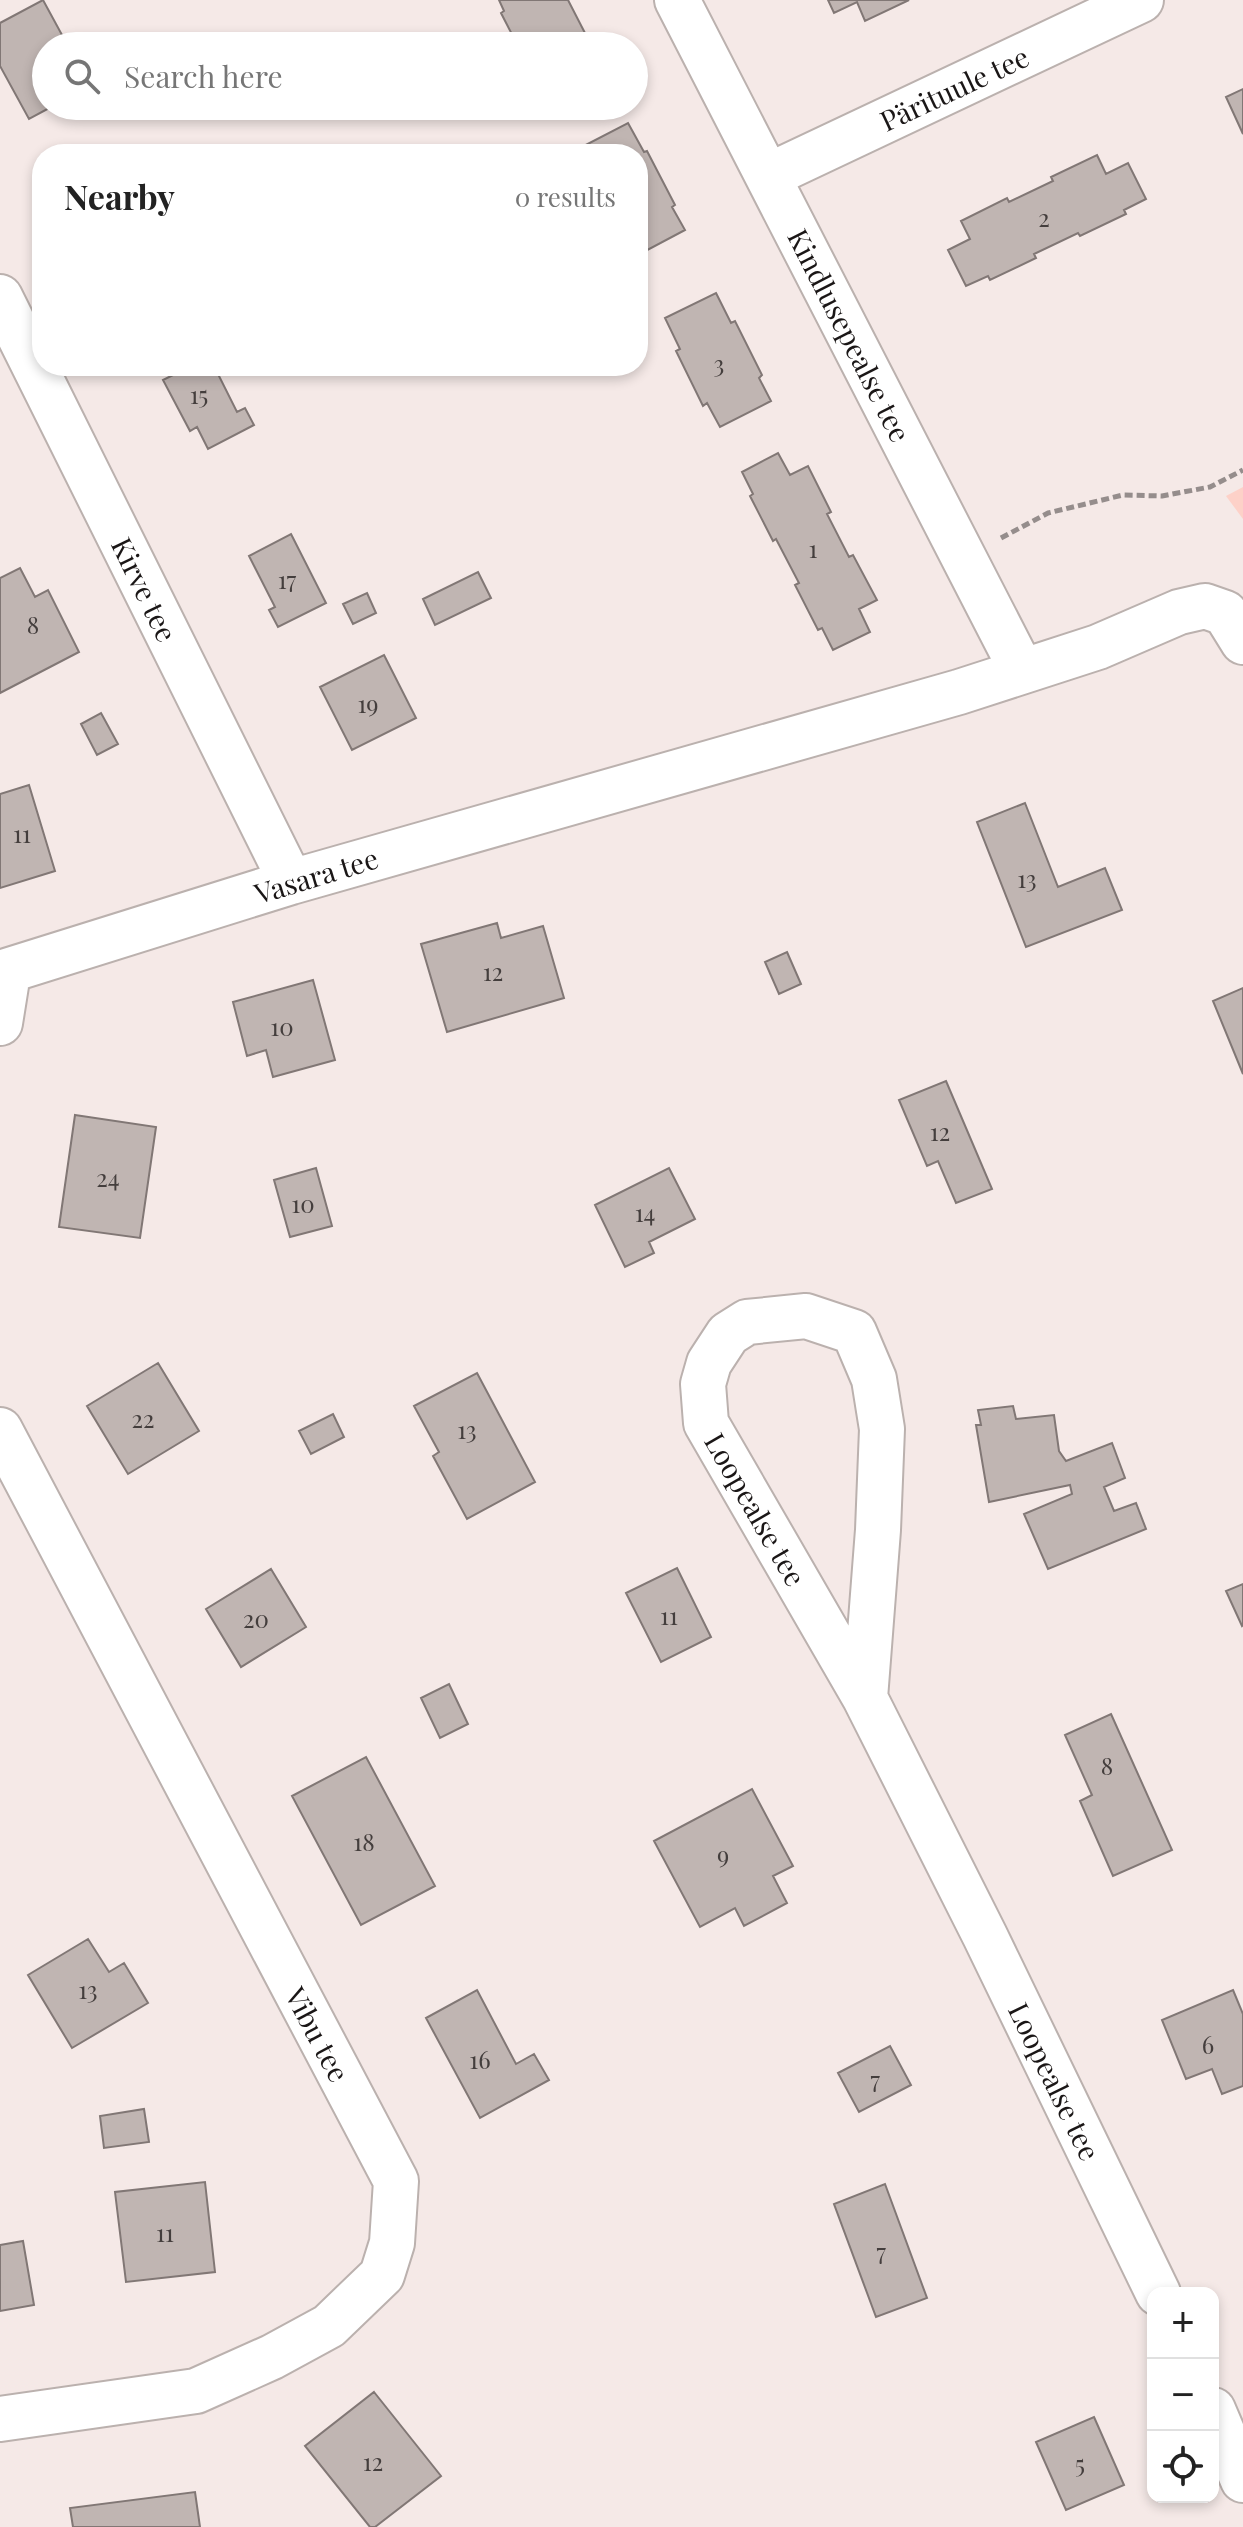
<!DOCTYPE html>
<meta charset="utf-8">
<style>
:root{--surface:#fff;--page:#f6f6f6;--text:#222;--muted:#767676;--line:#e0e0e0}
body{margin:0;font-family:"Playfair Display",serif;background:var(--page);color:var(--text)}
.controls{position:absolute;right:24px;bottom:24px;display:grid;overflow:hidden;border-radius:16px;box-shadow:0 4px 12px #0003}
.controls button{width:72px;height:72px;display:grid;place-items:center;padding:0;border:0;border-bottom:2px solid var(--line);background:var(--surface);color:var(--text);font:40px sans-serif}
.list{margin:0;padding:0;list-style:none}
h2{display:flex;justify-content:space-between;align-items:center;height:104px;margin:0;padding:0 32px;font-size:34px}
h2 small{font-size:26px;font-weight:400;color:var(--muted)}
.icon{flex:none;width:44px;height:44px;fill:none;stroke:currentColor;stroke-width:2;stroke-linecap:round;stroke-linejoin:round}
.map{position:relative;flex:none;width:1243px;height:2527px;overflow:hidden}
.search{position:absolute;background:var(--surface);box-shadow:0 4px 12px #0003;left:32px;top:32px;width:616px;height:88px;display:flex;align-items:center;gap:20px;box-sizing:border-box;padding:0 28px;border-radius:44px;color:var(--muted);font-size:30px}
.panel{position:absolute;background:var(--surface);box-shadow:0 4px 12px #0003;left:32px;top:144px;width:616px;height:232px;border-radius:32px}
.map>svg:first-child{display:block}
.green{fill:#fdd1c8}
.building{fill:#c0b5b2;stroke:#817775;stroke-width:2}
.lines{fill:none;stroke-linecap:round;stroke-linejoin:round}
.minor-casing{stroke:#bbb1ae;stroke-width:48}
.path{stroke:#958d8c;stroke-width:5;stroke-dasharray:8 4;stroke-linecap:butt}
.minor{stroke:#fff;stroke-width:44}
.labels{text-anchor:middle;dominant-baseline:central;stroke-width:6;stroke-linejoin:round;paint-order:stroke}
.number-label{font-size:24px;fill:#443e3d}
.street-label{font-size:28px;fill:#1a1616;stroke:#fff}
</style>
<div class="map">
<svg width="1243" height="2527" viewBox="0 0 1243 2527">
<rect width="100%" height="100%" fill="#f5e9e7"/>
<path class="green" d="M1243 487V519L1226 496Z"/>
<path class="building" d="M43 0 68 46H46V106H53L29 119 0 66V23Z
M499 0H568L587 37 584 38 588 46H518L501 13 504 11Z
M828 0H909L865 21 857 2 834 13Z
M180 36 185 46H161Z
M1243 89V134L1226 97Z
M628 123 644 152 647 151 675 205 672 207 685 230 638 255V154H578L576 150Z
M1097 155 1106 174 1128 163 1146 199 1124 210 1126 214 1080 236 1078 233 1034 254 1036 258 990 280 988 276 966 286 948 250 970 239 961 221 1007 198 1009 202 1053 181 1051 177Z
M716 293 731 323 735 321 762 375 759 378 771 401 720 427 707 403 703 406 676 351 680 349 665 318Z
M191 366H214L237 412 245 408 254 425 208 449 197 427 190 431 163 380Z
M778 453 790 475 808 466 831 512 827 514 849 557 853 555 877 600 859 609 870 632 833 650 822 628 818 630 795 585 799 583 776 539 773 541 750 496 753 494 742 472Z
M291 534 326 603 278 627 269 610 275 607 249 556Z
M20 568 35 597 48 590 79 652 0 693V578Z
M478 572 491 598 435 625 423 599Z
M367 593 376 613 353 624 343 604Z
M384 655 416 718 352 750 320 687Z
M101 713 118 744 97 755 81 724Z
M29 785 55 871 0 888V794Z
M1025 803 1058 887 1105 868 1122 910 1026 947 977 822Z
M497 923 501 938 543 926 564 998 447 1032 421 944Z
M787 952 801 984 779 994 765 962Z
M313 980 335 1060 273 1077 266 1050 247 1056 233 1002Z
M1243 988V1074L1213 1001Z
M946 1081 992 1189 956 1203 938 1161 927 1166 899 1100Z
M75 1115 156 1127 140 1238 59 1227Z
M316 1168 332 1226 290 1237 274 1180Z
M669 1168 695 1219 649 1242 654 1253 625 1267 595 1205Z
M158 1363 199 1431 128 1474 87 1406Z
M477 1373 535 1482 467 1519 433 1456 439 1452 414 1406Z
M1013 1406 1016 1419 1054 1415 1059 1451 1066 1461 1112 1443 1125 1478 1104 1487 1114 1511 1136 1503 1146 1529 1048 1569 1024 1514 1072 1494 1070 1485 989 1502 976 1425H981L978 1410Z
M333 1414 344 1437 311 1454 299 1431Z
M677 1568 711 1637 661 1662 626 1593Z
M271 1569 306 1627 241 1667 206 1609Z
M1243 1584V1625L1242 1626 1226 1591Z
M449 1684 468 1724 440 1738 421 1698Z
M1111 1714 1172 1850 1113 1876 1080 1801 1092 1795 1065 1735Z
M366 1757 435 1886 361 1925 292 1796Z
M752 1789 793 1866 773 1876 787 1903 744 1926 735 1908 700 1927 654 1841Z
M88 1939 109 1972 124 1963 148 2003 72 2048 28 1975Z
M477 1990 516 2064 534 2054 549 2080 480 2118 426 2018Z
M1233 1990 1243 2014V2086L1222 2094 1212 2069 1186 2079 1162 2020Z
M890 2046 911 2085 859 2112 838 2073Z
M144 2109 149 2142 104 2148 100 2116Z
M205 2182 215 2272 126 2282 115 2192Z
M885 2184 927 2298 876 2317 834 2204Z
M23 2241 34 2305 0 2311V2245Z
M374 2392 441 2476 375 2527H370L305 2446Z
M1094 2417 1124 2485 1066 2510 1036 2442Z
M195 2492 200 2527H73L70 2508Z"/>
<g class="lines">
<defs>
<path id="minor" d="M677 0 1022 671
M768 176 1141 0
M0 297 291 882
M0 973 291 882 959 692 1098 647 1179 612 1205 606 1225 613 1243 642
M0 1023 8 973
M0 1430 396 2181 392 2243 382 2275 329 2326 272 2357 196 2391 0 2419
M865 1698 878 1530 882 1429 874 1379 854 1332 806 1316 747 1322 728 1334 709 1363 703 1384 706 1423 865 1698 985 1936 1158 2293
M1213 2410 1243 2480"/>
</defs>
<use href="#minor" class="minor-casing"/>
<path class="path" d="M1001 538 1048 513 1123 495 1162 496 1210 487 1243 470"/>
<use href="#minor" class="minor"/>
</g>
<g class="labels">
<g class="number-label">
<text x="1044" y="217">2</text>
<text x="719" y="363">3</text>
<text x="199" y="394">15</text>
<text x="813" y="548">1</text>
<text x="287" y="579">17</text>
<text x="33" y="624">8</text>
<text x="368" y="703">19</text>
<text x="22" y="833">11</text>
<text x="1027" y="878">13</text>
<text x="493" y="971">12</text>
<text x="282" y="1026">10</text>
<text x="940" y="1131">12</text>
<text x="108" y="1177">24</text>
<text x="303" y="1203">10</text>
<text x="645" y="1212">14</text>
<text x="143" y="1418">22</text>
<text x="467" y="1429">13</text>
<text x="669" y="1615">11</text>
<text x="256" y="1618">20</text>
<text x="1107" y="1765">8</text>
<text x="364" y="1841">18</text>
<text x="723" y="1854">9</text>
<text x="88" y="1989">13</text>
<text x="1208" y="2044">6</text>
<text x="480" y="2059">16</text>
<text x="875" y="2079">7</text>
<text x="165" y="2232">11</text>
<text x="881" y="2251">7</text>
<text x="373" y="2461">12</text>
<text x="1080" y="2463">5</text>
</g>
<g class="street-label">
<text transform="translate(954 88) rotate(-25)">Pärituule tee</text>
<text transform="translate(850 335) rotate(63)">Kindlusepealse tee</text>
<text transform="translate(145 589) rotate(64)">Kirve tee</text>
<text transform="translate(316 875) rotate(-17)">Vasara tee</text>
<text transform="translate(756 1509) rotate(60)">Loopealse tee</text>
<text transform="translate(318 2034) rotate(62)">Vibu tee</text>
<text transform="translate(1055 2081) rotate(64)">Loopealse tee</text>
</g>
</g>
</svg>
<div class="controls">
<button>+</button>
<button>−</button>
<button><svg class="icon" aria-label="locate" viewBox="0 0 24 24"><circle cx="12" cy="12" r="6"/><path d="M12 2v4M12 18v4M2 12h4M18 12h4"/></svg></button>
</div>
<div class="search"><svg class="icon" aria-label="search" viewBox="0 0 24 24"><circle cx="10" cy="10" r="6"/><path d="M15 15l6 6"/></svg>Search here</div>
<section class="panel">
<h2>Nearby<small>0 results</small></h2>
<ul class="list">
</ul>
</section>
</div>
